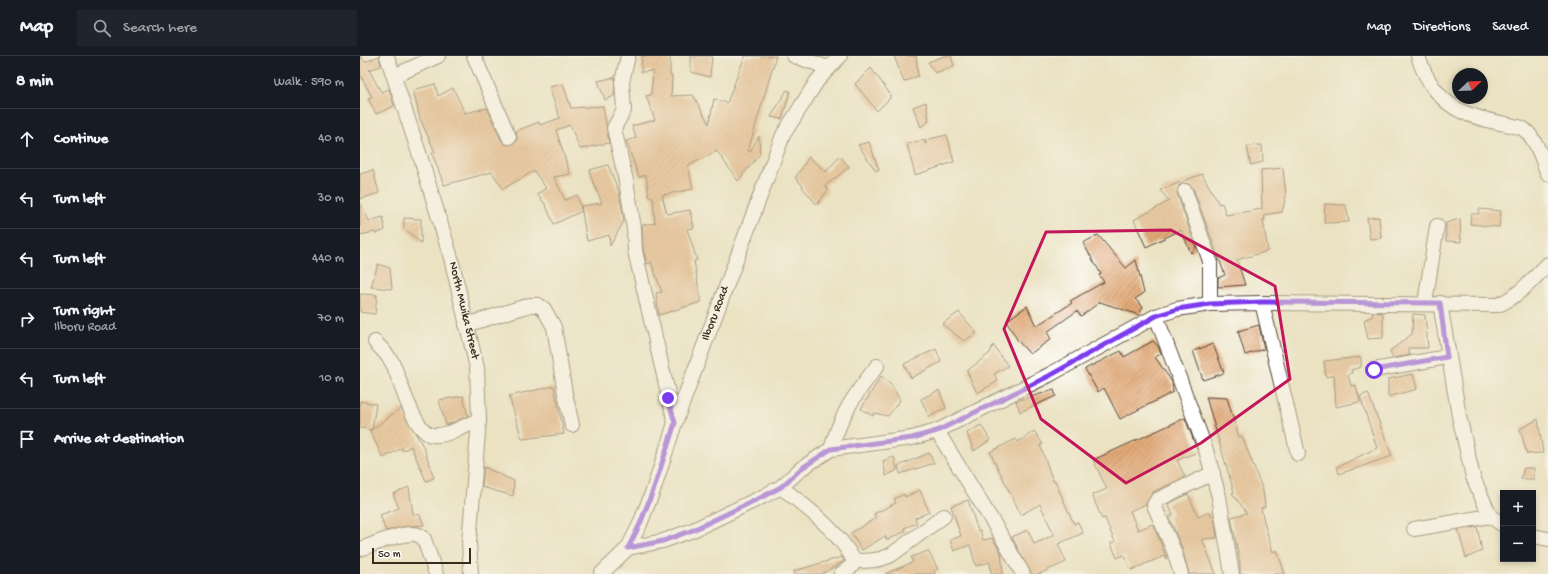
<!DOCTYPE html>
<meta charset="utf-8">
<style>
:root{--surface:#171b24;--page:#20242c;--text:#f1f3f6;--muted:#9ea1a6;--line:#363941}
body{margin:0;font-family:"Gochi Hand",sans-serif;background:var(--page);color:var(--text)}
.controls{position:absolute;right:12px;bottom:12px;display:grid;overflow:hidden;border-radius:0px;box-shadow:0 2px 6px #0003}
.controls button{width:36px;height:36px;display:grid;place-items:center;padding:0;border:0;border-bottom:1px solid var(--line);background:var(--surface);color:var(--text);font:20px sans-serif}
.compass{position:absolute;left:1092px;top:12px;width:36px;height:36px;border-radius:50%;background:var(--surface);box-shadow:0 2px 6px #0003;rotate:67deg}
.scale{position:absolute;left:12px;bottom:10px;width:99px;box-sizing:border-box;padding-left:4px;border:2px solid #3b2a1e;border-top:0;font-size:11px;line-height:14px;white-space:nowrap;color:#3b2a1e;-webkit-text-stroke:3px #fff;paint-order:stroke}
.stop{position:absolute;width:12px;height:12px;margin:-9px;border:3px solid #7c3aed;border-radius:50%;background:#fff}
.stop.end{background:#7c3aed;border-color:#fff;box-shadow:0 1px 4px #0008}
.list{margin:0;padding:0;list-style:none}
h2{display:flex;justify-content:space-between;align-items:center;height:52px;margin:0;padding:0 16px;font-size:17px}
h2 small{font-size:13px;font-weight:400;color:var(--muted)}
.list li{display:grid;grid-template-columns:26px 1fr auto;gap:12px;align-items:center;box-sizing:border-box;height:60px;padding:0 16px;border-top:1px solid var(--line)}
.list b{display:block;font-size:15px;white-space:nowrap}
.list p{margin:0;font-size:13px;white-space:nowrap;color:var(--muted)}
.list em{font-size:13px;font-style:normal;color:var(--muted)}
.icon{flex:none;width:22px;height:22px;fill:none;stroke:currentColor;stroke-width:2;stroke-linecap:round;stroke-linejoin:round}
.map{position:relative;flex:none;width:1188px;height:518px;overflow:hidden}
header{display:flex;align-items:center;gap:24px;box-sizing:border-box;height:56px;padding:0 20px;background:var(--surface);border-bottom:1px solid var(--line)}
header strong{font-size:19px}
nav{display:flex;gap:22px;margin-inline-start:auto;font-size:14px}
.search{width:280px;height:36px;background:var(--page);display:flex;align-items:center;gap:10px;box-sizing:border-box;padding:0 14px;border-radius:0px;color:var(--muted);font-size:15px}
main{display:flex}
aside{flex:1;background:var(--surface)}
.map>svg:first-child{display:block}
.building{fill:url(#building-hatch)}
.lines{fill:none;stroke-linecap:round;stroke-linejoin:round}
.minor-casing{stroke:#554637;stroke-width:16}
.minor{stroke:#fff;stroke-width:14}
.route{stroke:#7c3aed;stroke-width:5}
.marked{fill:none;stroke:#c2185b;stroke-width:3;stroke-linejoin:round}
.labels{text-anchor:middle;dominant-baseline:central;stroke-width:3.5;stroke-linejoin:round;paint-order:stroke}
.street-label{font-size:12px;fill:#3b2a1e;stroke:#fff}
</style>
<header>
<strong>Map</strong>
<div class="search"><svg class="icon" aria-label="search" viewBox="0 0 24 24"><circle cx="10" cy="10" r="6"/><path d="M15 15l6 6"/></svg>Search here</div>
<nav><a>Map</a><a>Directions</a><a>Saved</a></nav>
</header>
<main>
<aside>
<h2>8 min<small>Walk · 590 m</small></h2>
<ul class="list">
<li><svg class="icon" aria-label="ahead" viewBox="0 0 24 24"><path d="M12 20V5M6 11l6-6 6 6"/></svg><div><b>Continue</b></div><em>40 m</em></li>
<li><svg class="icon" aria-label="left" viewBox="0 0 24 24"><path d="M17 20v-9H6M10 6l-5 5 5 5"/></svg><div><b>Turn left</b></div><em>30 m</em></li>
<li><svg class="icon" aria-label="left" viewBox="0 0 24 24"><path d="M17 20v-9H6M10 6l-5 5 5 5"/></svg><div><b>Turn left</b></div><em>440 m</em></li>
<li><svg class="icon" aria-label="right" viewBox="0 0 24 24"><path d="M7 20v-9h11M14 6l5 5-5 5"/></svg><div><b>Turn right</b><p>Ilboru Road</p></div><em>70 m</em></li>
<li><svg class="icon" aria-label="left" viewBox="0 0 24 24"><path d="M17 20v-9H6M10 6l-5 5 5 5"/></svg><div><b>Turn left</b></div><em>10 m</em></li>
<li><svg class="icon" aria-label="arrive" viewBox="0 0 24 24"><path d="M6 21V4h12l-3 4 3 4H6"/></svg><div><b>Arrive at destination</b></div></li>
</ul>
</aside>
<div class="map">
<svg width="1188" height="518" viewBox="0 0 1188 518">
<defs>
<pattern id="building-hatch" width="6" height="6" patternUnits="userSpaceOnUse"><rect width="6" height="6" fill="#e2a976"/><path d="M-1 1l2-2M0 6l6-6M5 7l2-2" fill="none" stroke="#b88a60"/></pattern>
</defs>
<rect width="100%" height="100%" fill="#fff"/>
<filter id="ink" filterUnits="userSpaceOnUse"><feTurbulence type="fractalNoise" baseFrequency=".025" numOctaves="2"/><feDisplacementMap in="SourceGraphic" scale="8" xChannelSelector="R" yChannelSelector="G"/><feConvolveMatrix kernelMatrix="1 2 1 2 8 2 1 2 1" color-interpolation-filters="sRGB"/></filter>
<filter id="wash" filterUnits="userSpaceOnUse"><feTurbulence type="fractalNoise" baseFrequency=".012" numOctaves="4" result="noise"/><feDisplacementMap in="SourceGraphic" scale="16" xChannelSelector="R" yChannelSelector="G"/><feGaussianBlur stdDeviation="0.9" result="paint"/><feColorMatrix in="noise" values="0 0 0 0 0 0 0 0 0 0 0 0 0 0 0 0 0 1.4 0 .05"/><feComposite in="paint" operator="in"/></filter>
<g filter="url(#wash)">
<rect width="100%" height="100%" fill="#ebe2c2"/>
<g id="blocks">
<path class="building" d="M0 0 5 6 19 0 21 10 9 14 21 36 29 33 34 50 16 58 8 42 12 41 0 18Z
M282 0H310V19L312 20 311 40 333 39 349 68 354 43 367 47 385 0H416L388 95 390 96 399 80 400 98 378 125 357 95 328 110 333 133 302 139 307 158 330 154 334 172 327 173 337 204 334 205 341 246 299 259 296 237 302 236 291 206 287 208 283 193 282 169 295 167 293 141H289L286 119 279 121 266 85 276 82 272 70 295 64 286 40 291 39 293 15 281 16Z
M331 0H352L350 21 331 16Z
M534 0H556L558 20 544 26Z
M584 0H591L594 10 575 17 568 6Z
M511 12 530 38V42L517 55 495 28Z
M255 21 254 40 245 44 238 25Z
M75 28 78 40 93 32 105 57 127 52 141 84 148 89 156 86 157 82 156 75 179 66 180 69 200 62 189 31 203 28 211 52 243 50 249 87 220 93 210 69 196 74 210 118 194 121 205 144 217 139 222 155 194 168 185 148 177 138 186 132 174 115 143 133 132 116 84 129 72 97 75 96 60 63 53 34Z
M427 34 430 35 422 63 411 61Z
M566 46 569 65 561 71 553 51Z
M587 79 594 106 555 119 547 88 563 84 566 88 565 84Z
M509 86 519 114 516 115 498 89Z
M902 89 903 106 891 109 887 90Z
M480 100 489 111 465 130 468 134 457 149 442 131 443 130 435 122 449 101 466 116Z
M248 109 259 136 264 165 250 190 249 179 227 185 221 150 242 147 230 119V114Z
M923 112 926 140 922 156 904 159 905 164H903L908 195 877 204 885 229 858 231V222L865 219 833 132 827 127 819 129 817 137 836 192 831 197 821 174 786 191 774 164 809 145 800 134 842 118 859 148 862 147 866 159 902 153 901 114Z
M13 114 19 137 0 143V118Z
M0 146 9 165 23 161 25 174 16 178 15 176 0 179Z
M965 148 986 149 989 166 964 167Z
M1119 153 1141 155 1139 171 1110 168 1111 158H1119Z
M1019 161 1021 182 1010 183 1007 162Z
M44 162 61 163V187L44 172Z
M1100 163 1101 186 1086 185V167Z
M738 179 766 212 776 204 784 237 775 243 783 251 779 259 740 246 721 260 717 255 687 276 691 283 670 298 658 285 646 265 667 250 676 270 712 247 710 245 744 226 739 219 741 218 723 187Z
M18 208 30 212 32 233 11 231Z
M0 238 17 239 15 258 0 256Z
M599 256 617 277 604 285 582 268Z
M1012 256 1023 257V282L1008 283 1004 264 1013 260Z
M1053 258 1065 259 1068 292H1048L1050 299 1033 302 1030 295 1052 278Z
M899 269 904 293 885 299 878 275Z
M793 285 798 290 801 298 795 301 812 326 813 336 760 363 744 332 738 336 725 313 761 295 764 301Z
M853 288 864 317 843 324 833 295Z
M633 289 648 310 634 318 638 325 617 337 607 315 630 297Z
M576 293 581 306 551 322 544 308Z
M1001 301V311L991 314 992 317 988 319 991 330 996 329 1000 346 976 351 974 319 966 321 964 305Z
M1053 318 1057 333 1028 341V323Z
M521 320 532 330 540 344 528 360 514 357 513 360 501 353Z
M194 330 204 378 162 383 149 340Z
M579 334 586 352 569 361 561 343Z
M694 334 696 340 660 356 656 345Z
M1008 337 1032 400 979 418 977 411 1017 392 1000 340Z
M103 340 108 360 86 369 79 344Z
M846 341 867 342 879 381 882 380 903 435 905 451 901 452 904 466 913 496 917 494 925 518H880V507L871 461 887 457 872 437 874 436Z
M0 345 16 348 12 374 0 372Z
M41 352 64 392 74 422 66 425 51 390 43 395 42 392 23 402 10 375Z
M825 362 838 396 817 404 825 421 793 436 786 448 770 455 778 474 793 468 807 503 804 500 771 514 764 499 757 502 751 487 755 486 745 462 742 463 732 439 747 433 733 404Z
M1178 363 1183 397 1167 398 1160 373Z
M621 369 630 384 614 395 607 377Z
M674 375 683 388 680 389 693 425H695L714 468 718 466 723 477 698 488 706 506 679 518H671L652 481 668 474 674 488 694 479 680 448 661 459 630 396 656 383 658 386Z
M569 397 574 407 540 418 538 410Z
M534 401 537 414 526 420 523 405Z
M124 411 154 425 153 440 122 431Z
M1164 412H1174V423H1161Z
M49 431 53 458 60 459 64 469 42 471 26 475 20 459 39 452 33 438Z
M560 434 569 456 555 462 557 467 544 472 546 475 527 484 525 480 502 494 491 477 516 462 514 458 536 447 534 443 544 438 545 441Z
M828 438 838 461 850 456 855 466 857 482 842 483 856 518H829L822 492 809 461 813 459 808 448Z
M608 444 618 475 620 474 623 484 632 482 641 496 643 518H631L630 506 616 510 610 489 594 495 590 484 601 480 591 450Z
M1117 471 1122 495 1106 502 1098 474Z
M568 495 578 513 574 515 575 518H525L553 506 551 501Z
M482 501 484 505 462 518H434V515Z"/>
</g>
</g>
<g filter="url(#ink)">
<use href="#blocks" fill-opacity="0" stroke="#554637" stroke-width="1"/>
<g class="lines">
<defs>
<g id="minor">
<path id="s1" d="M27 0 61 103 91 202 117 312 119 364 109 487 111 518"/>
<path d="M114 0 149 81"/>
<path d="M268 0 262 26 264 54 254 72 266 125 274 172 275 195 315 367"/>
<path d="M434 0 469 12"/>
<path d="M1058 0C1065 23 1080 46 1103 56 1119 64 1144 67 1162 72 1177 82 1181 102 1188 118"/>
<path d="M34 20 78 0"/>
<path d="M825 135 850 205V248"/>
<path d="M902 247 938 398"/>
<path d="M1065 247 1077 170"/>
<path d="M1080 247 1099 360 1113 421 1130 460 1143 469"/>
<path d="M796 260 846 394 859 441 872 518"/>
<path d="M106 269 170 249H178L184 253 194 271 205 337 212 369"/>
<path d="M15 286C22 293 30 301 34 310 40 325 54 376 72 379 87 381 106 369 119 364"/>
<path d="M1014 314 1087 301"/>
<path d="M577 375 639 476 663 518"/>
<path d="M471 393C482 356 494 340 517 310"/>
<path d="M421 431C447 452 479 475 494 505L492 510 481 518"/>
<path d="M1054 473 1130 460"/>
<path d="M1173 480 1188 483"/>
<path d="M268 492 303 485 333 474 402 441 421 431 442 412 471 393 552 382 577 375 689 319 796 260 817 253 850 248 902 247 1138 249C1158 241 1173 223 1188 208"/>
<path d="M0 493C14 489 54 469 64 483L76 518"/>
<path d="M494 505C508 505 519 505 531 499L584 460"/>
<path id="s2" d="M241 518 268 492 280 468 294 432 315 367 423 79 457 25 480 0"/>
<path d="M821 518 814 495 794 449 797 444 853 417"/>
</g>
</defs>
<use href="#minor" class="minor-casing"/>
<use href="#minor" class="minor"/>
</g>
</g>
<g class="lines" filter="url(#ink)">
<path class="route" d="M308 342 315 367 294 432 280 468 268 492 303 485 333 474 402 441 421 431 442 412 471 393 552 382 577 375 689 320 796 260 817 253 850 248 902 246 1080 247 1087 301 1014 314"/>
</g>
<path d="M0 0H1188V518H0ZM811 174 915 230 930 323 841 387 766 427 681 363 644 273 686 176Z" fill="#ebe2c2" fill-opacity=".55" fill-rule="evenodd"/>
<path class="marked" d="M811 174 915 230 930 323 841 387 766 427 681 363 644 273 686 176Z"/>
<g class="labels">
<g class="street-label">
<text stroke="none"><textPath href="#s1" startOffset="266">North Mwika Street</textPath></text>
<text stroke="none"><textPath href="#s2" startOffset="288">Ilboru Road</textPath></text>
</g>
</g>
</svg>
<div class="controls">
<button>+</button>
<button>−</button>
</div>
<svg class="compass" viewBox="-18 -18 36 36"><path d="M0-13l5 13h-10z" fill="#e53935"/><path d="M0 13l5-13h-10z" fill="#9ea1a6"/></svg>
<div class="scale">50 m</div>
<div class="stop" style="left:1014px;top:314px"></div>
<div class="stop end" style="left:308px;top:342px"></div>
</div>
</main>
